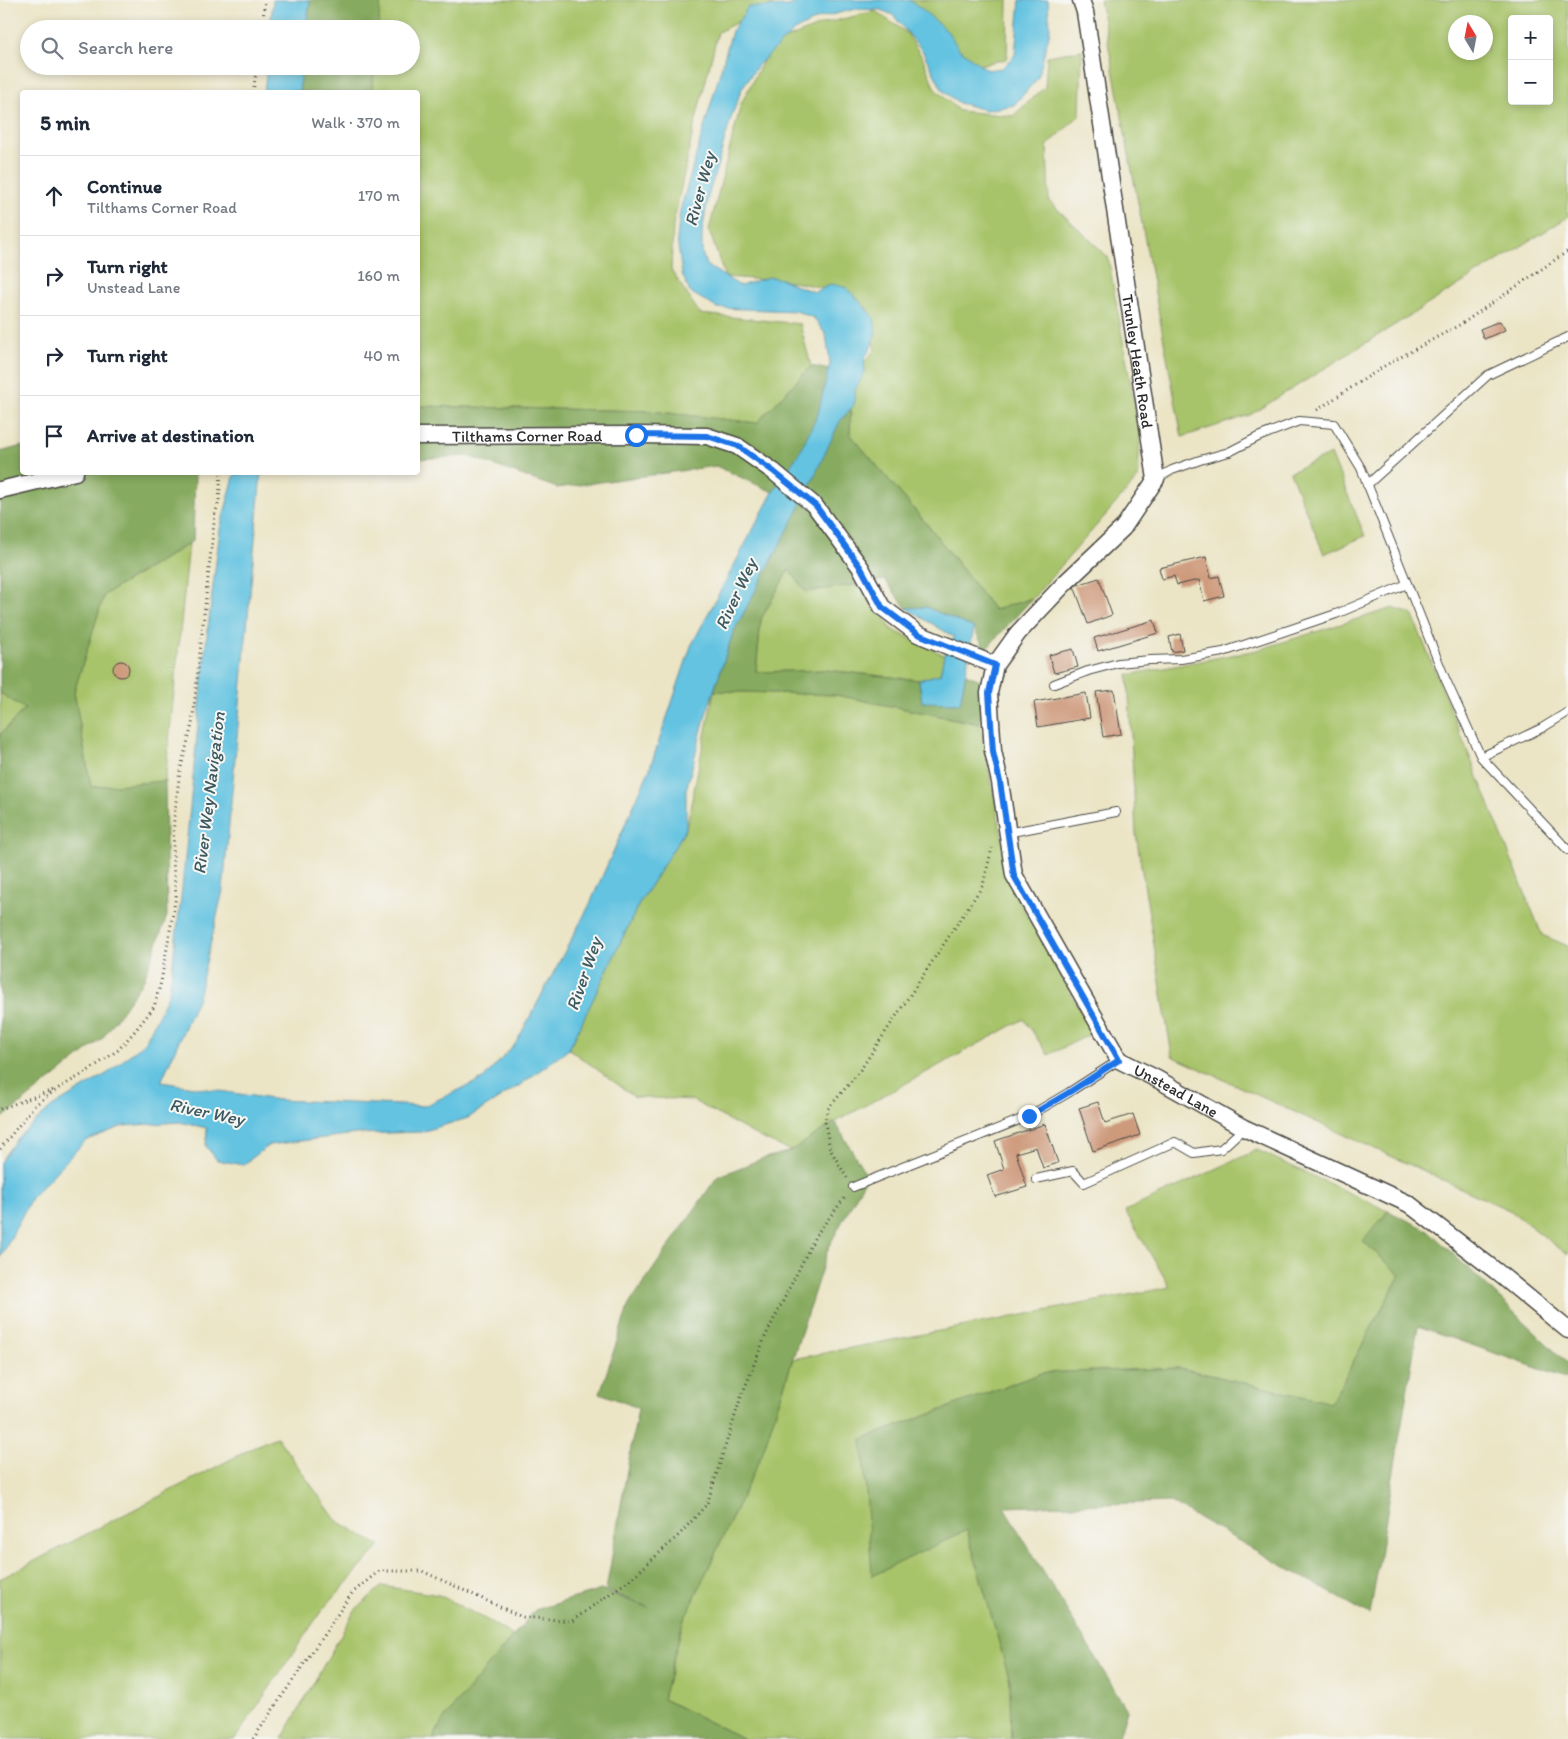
<!DOCTYPE html>
<meta charset="utf-8">
<style>
:root{--surface:#fff;--page:#f2f2f3;--text:#1f2937;--muted:#747a83;--line:#e0e1e3}
body{margin:0;font-family:Itim,sans-serif;background:var(--page);color:var(--text)}
.controls{position:absolute;right:15px;top:15px;display:grid;overflow:hidden;border-radius:5px;box-shadow:0 2px 8px #0003}
.controls button{width:45px;height:45px;display:grid;place-items:center;padding:0;border:0;border-bottom:1px solid var(--line);background:var(--surface);color:var(--text);font:25px sans-serif}
.compass{position:absolute;left:1448px;top:15px;width:45px;height:45px;border-radius:50%;background:var(--surface);box-shadow:0 2px 8px #0003;rotate:350deg}
.stop{position:absolute;width:15px;height:15px;margin:-11px;border:4px solid #1a73e8;border-radius:50%;background:#fff}
.stop.end{background:#1a73e8;border-color:#fff;box-shadow:0 1px 5px #0008}
.list{margin:0;padding:0;list-style:none}
h2{display:flex;justify-content:space-between;align-items:center;height:65px;margin:0;padding:0 20px;font-size:21px}
h2 small{font-size:16px;font-weight:400;color:var(--muted)}
.list li{display:grid;grid-template-columns:32px 1fr auto;gap:15px;align-items:center;box-sizing:border-box;height:80px;padding:0 20px;border-top:1px solid var(--line)}
.list b{display:block;font-size:19px;white-space:nowrap}
.list p{margin:0;font-size:16px;white-space:nowrap;color:var(--muted)}
.list em{font-size:16px;font-style:normal;color:var(--muted)}
.icon{flex:none;width:28px;height:28px;fill:none;stroke:currentColor;stroke-width:2;stroke-linecap:round;stroke-linejoin:round}
.map{position:relative;flex:none;width:1568px;height:1739px;overflow:hidden}
.search{position:absolute;background:var(--surface);box-shadow:0 2px 8px #0003;left:20px;top:20px;width:400px;height:55px;display:flex;align-items:center;gap:12px;box-sizing:border-box;padding:0 18px;border-radius:28px;color:var(--muted);font-size:19px}
.panel{position:absolute;background:var(--surface);box-shadow:0 2px 8px #0003;left:20px;top:90px;width:400px;height:385px;border-radius:5px}
.map>svg:first-child{display:block}
.green{fill:#a8c46b;stroke:#6a784b;fill-rule:evenodd}
.forest{fill:#86aa5f;stroke:#586a45}
.water{fill:#63c3e1;stroke:#477786}
.building{fill:#ce9a7c}
.lines{fill:none;stroke-linecap:round;stroke-linejoin:round}
.lane-casing{stroke:#484742;stroke-width:10}
.street-casing{stroke:#484742;stroke-width:19}
.path{stroke:#484742;stroke-width:3;stroke-dasharray:1 4;stroke-linecap:butt}
.lane{stroke:#fff;stroke-width:8}
.street{stroke:#fff;stroke-width:16}
.route{stroke:#1a73e8;stroke-width:6}
.labels{text-anchor:middle;dominant-baseline:central;stroke-width:4;stroke-linejoin:round;paint-order:stroke}
.street-label{font-size:16px;fill:#2b2b2b;stroke:#f6f6f2}
.water-label{font-size:18px;font-style:italic;fill:#3c5962;stroke:#f6f6f2}
</style>
<div class="map">
<svg width="1568" height="1739" viewBox="0 0 1568 1739">
<rect width="100%" height="100%" fill="#f6f6f2"/>
<filter id="ink" filterUnits="userSpaceOnUse"><feTurbulence type="fractalNoise" baseFrequency=".02" numOctaves="2"/><feDisplacementMap in="SourceGraphic" scale="10" xChannelSelector="R" yChannelSelector="G"/><feConvolveMatrix kernelMatrix="1 2 1 2 8 2 1 2 1" color-interpolation-filters="sRGB"/></filter>
<filter id="wash" filterUnits="userSpaceOnUse"><feTurbulence type="fractalNoise" baseFrequency=".0096" numOctaves="4" result="noise"/><feDisplacementMap in="SourceGraphic" scale="20" xChannelSelector="R" yChannelSelector="G"/><feGaussianBlur stdDeviation="1.12" result="paint"/><feColorMatrix in="noise" values="0 0 0 0 0 0 0 0 0 0 0 0 0 0 0 0 0 1.4 0 .05"/><feComposite in="paint" operator="in"/></filter>
<g filter="url(#wash)">
<rect width="100%" height="100%" fill="#ebe4c5"/>
<path class="green" d="M380 0H781L718 32 694 127 673 225 671 270 700 314 800 324 811 366 757 423 650 411 418 406V92H372L374 66H411V29H378Z
M902 0H1008L1007 59 969 67Z
M1100 0H1568V217L1250 415 1182 437ZM1512 19H1549V101H1512ZM1456 22H1486V52H1456Z
M875 11 907 33 923 59 935 89 959 111 1013 116 1045 87 1047 56 1082 50 1080 115 1047 146 1049 201 1108 257 1140 436 1138 478 1033 598 994 610 935 534 850 434 852 375 875 350 867 308 840 291 794 282 725 277 709 230 741 104 771 45 823 24Z
M1331 454 1365 536 1324 554 1290 472Z
M189 544 165 781 91 787 74 692 104 595Z
M789 569 806 592 853 585 869 589 891 629 944 655 940 674 919 680 825 670 756 672 761 619Z
M1393 608 1412 614 1542 935 1568 946V1255L1511 1211 1172 1056 1136 834 1128 675 1257 650Z
M714 691 836 695 980 724 1012 888 1093 1033 1048 1055 1024 1019 835 1122 791 1151 761 1138 692 1100 635 1097 569 1049 640 902 686 829Z
M0 693 25 708 0 735Z
M1257 1150 1388 1211 1364 1241 1400 1275 1331 1403 1180 1368 1042 1373 862 1439 967 1530 1010 1681 1011 1739H744L663 1699 683 1622 762 1454 793 1359 1170 1287 1125 1211Z
M277 1437 336 1520 380 1546 322 1610 235 1739H0V1579L266 1441Z
M382 1586 439 1595 489 1621 513 1636 440 1725 433 1739H282L355 1610Z"/>
<path class="forest" d="M310 0H381L378 29H306Z
M302 66H375L372 92H299Z
M811 366 852 375 850 434 935 534 994 610 1033 598 985 650 974 628 926 607 906 608 885 580 806 592 789 569 761 619 756 672 825 670 919 680 922 702 960 703 966 674 985 682 980 724 836 695 714 691 733 633 769 565 807 476 773 492 716 466 557 488 468 456 418 459V406L650 411 757 423Z
M22 446V472L195 473 193 541 104 595 74 692 91 787 165 781 167 916 144 979 102 1039 0 1120V735L25 709 0 693V452Z
M835 1122 867 1176 829 1246 762 1454 683 1622 663 1699 744 1739H433L443 1720 535 1610 601 1590 649 1608 606 1590 638 1408 600 1393 629 1304 717 1177 761 1159 791 1151Z
M1388 1211 1428 1230 1568 1364V1379L1418 1326 1370 1615 1170 1502 1004 1507 1127 1710 1118 1739H1011L1010 1681 967 1530 872 1576 862 1439 1042 1373 1180 1368 1331 1403 1400 1275 1363 1241Z"/>
<path class="water" d="M273 0H310L306 29H270Z
M803 0H909L922 9 948 32 959 49 987 70 1002 68 1015 55 1020 0H1048L1050 31 1038 78 1014 105 986 110 959 103 943 91 922 50 893 15 881 10 855 9 819 18 794 31 758 65 742 88 732 115 708 197 702 233V252L706 265 740 286 769 277 782 279 794 285 815 292 831 284 845 287 855 296 874 318 876 332 870 350 864 358 865 372 855 390 854 405 840 421 801 505 733 633 706 714 686 790V829L640 902 569 1049 520 1085 468 1118 421 1132 355 1134 269 1145 243 1165 217 1160 206 1146 207 1128 179 1122 123 1126 85 1141 31 1198 0 1259V1162L18 1137 52 1107 108 1073 145 1042 169 993 182 889 206 644 220 529 235 473H261L223 890 198 997 161 1082 278 1100 424 1106 483 1079 516 1043 589 906 649 771 691 646 773 492 799 453 818 414 830 363 826 335 814 318 796 311 717 308 690 292 682 274 677 239 680 211 732 31 748 7 788 6Z
M267 66H302L299 92H264Z
M926 607 974 628 960 703 922 702 919 680 940 674 944 655 954 637 906 608Z"/>
<g id="blocks">
<path class="building" d="M1500 321 1505 330 1484 339 1480 329Z
M1206 557 1211 578 1219 576 1224 596 1204 601 1199 580 1177 585 1174 576 1162 579 1159 568Z
M1099 578 1112 615 1088 624 1074 586Z
M1154 620 1158 633 1098 651 1094 638Z
M1180 634 1183 650 1172 652 1169 637Z
M1073 649 1078 667 1054 673 1049 655Z
M113 669a8 8 0 1 1 16 0a8 8 0 1 1-16 0Z
M1114 690 1121 734 1103 737 1096 692Z
M1086 693 1090 718 1038 727 1034 702Z
M1098 1102 1105 1123 1133 1114 1140 1135 1093 1151 1079 1108Z
M1045 1124 1058 1163 1043 1168 1036 1147 1016 1153 1027 1187 995 1197 987 1175 1004 1169 995 1141Z"/>
</g>
</g>
<g filter="url(#ink)">
<use href="#blocks" fill-opacity="0" stroke="#484742" stroke-width="1"/>
<g class="lines">
<defs>
<path id="lane" d="M1156 479 1172 470 1200 460 1229 452 1258 437 1299 421 1334 424 1361 468 1444 676 1481 757 1542 728 1568 712
M1367 485 1488 375 1568 337
M1054 684 1088 671 1118 663 1150 660 1181 659 1223 652 1336 614 1407 584
M1481 757 1568 850
M1007 833 1116 812
M1036 1179 1073 1171 1084 1183 1175 1142 1194 1153 1221 1149 1244 1128
M853 1187 1029 1116 1068 1093 1119 1060"/>
<g id="street">
<path id="s1" d="M1081 0 1085 12 1156 479 1123 528 1066 582 1018 633 995 665 989 693 993 751 1000 782 1014 875 1119 1060 1157 1079 1244 1128 1409 1204 1496 1271 1568 1330"/>
<path id="s2" d="M418 436 636 435 707 436 737 446 773 471 815 506 861 568 882 607 918 634 995 665"/>
<path d="M0 490 75 472"/>
</g>
</defs>
<use href="#lane" class="lane-casing"/>
<use href="#street" class="street-casing"/>
<path class="path" d="M262 29 265 0
M253 92 257 66
M1317 410 1386 365 1463 323 1568 251
M0 1109 56 1089
M0 1149 35 1105 59 1088 85 1073 118 1050 134 1032 154 1007 161 982 176 896 173 862 174 818 180 771 192 725 215 514 219 501 221 472
M847 1178 830 1149 825 1123 827 1110 859 1072 983 885 992 848
M253 1739 352 1593 379 1571H422L522 1617 572 1621 632 1578 679 1535 707 1504 740 1400 765 1337 816 1235 846 1196"/>
<use href="#lane" class="lane"/>
<use href="#street" class="street"/>
</g>
</g>
<g class="lines" filter="url(#ink)">
<path class="route" d="M636 435 707 436 738 446 773 471 816 506 861 568 882 607 918 634 995 665 989 693 993 752 1000 782 1014 876 1119 1060 1068 1093 1029 1116"/>
</g>
<g class="labels">
<g class="street-label">
<text stroke="none"><textPath href="#s1" startOffset="366">Trunley Heath Road</textPath></text>
<text stroke="none"><textPath href="#s2" startOffset="109">Tilthams Corner Road</textPath></text>
<text stroke="none"><textPath href="#s1" startOffset="1222">Unstead Lane</textPath></text>
</g>
<g class="water-label">
<text transform="translate(700 189) rotate(-75)">River Wey</text>
<text transform="translate(736 594) rotate(-65)">River Wey</text>
<text transform="translate(209 793) rotate(-83)">River Wey Navigation</text>
<text transform="translate(584 974) rotate(-71)">River Wey</text>
<text transform="translate(207 1112) rotate(12)">River Wey</text>
</g>
</g>
</svg>
<div class="controls">
<button>+</button>
<button>−</button>
</div>
<svg class="compass" viewBox="-18 -18 36 36"><path d="M0-13l5 13h-10z" fill="#e53935"/><path d="M0 13l5-13h-10z" fill="#747a83"/></svg>
<div class="stop" style="left:636px;top:435px"></div>
<div class="stop end" style="left:1029px;top:1116px"></div>
<div class="search"><svg class="icon" aria-label="search" viewBox="0 0 24 24"><circle cx="10" cy="10" r="6"/><path d="M15 15l6 6"/></svg>Search here</div>
<section class="panel">
<h2>5 min<small>Walk · 370 m</small></h2>
<ul class="list">
<li><svg class="icon" aria-label="ahead" viewBox="0 0 24 24"><path d="M12 20V5M6 11l6-6 6 6"/></svg><div><b>Continue</b><p>Tilthams Corner Road</p></div><em>170 m</em></li>
<li><svg class="icon" aria-label="right" viewBox="0 0 24 24"><path d="M7 20v-9h11M14 6l5 5-5 5"/></svg><div><b>Turn right</b><p>Unstead Lane</p></div><em>160 m</em></li>
<li><svg class="icon" aria-label="right" viewBox="0 0 24 24"><path d="M7 20v-9h11M14 6l5 5-5 5"/></svg><div><b>Turn right</b></div><em>40 m</em></li>
<li><svg class="icon" aria-label="arrive" viewBox="0 0 24 24"><path d="M6 21V4h12l-3 4 3 4H6"/></svg><div><b>Arrive at destination</b></div></li>
</ul>
</section>
</div>
